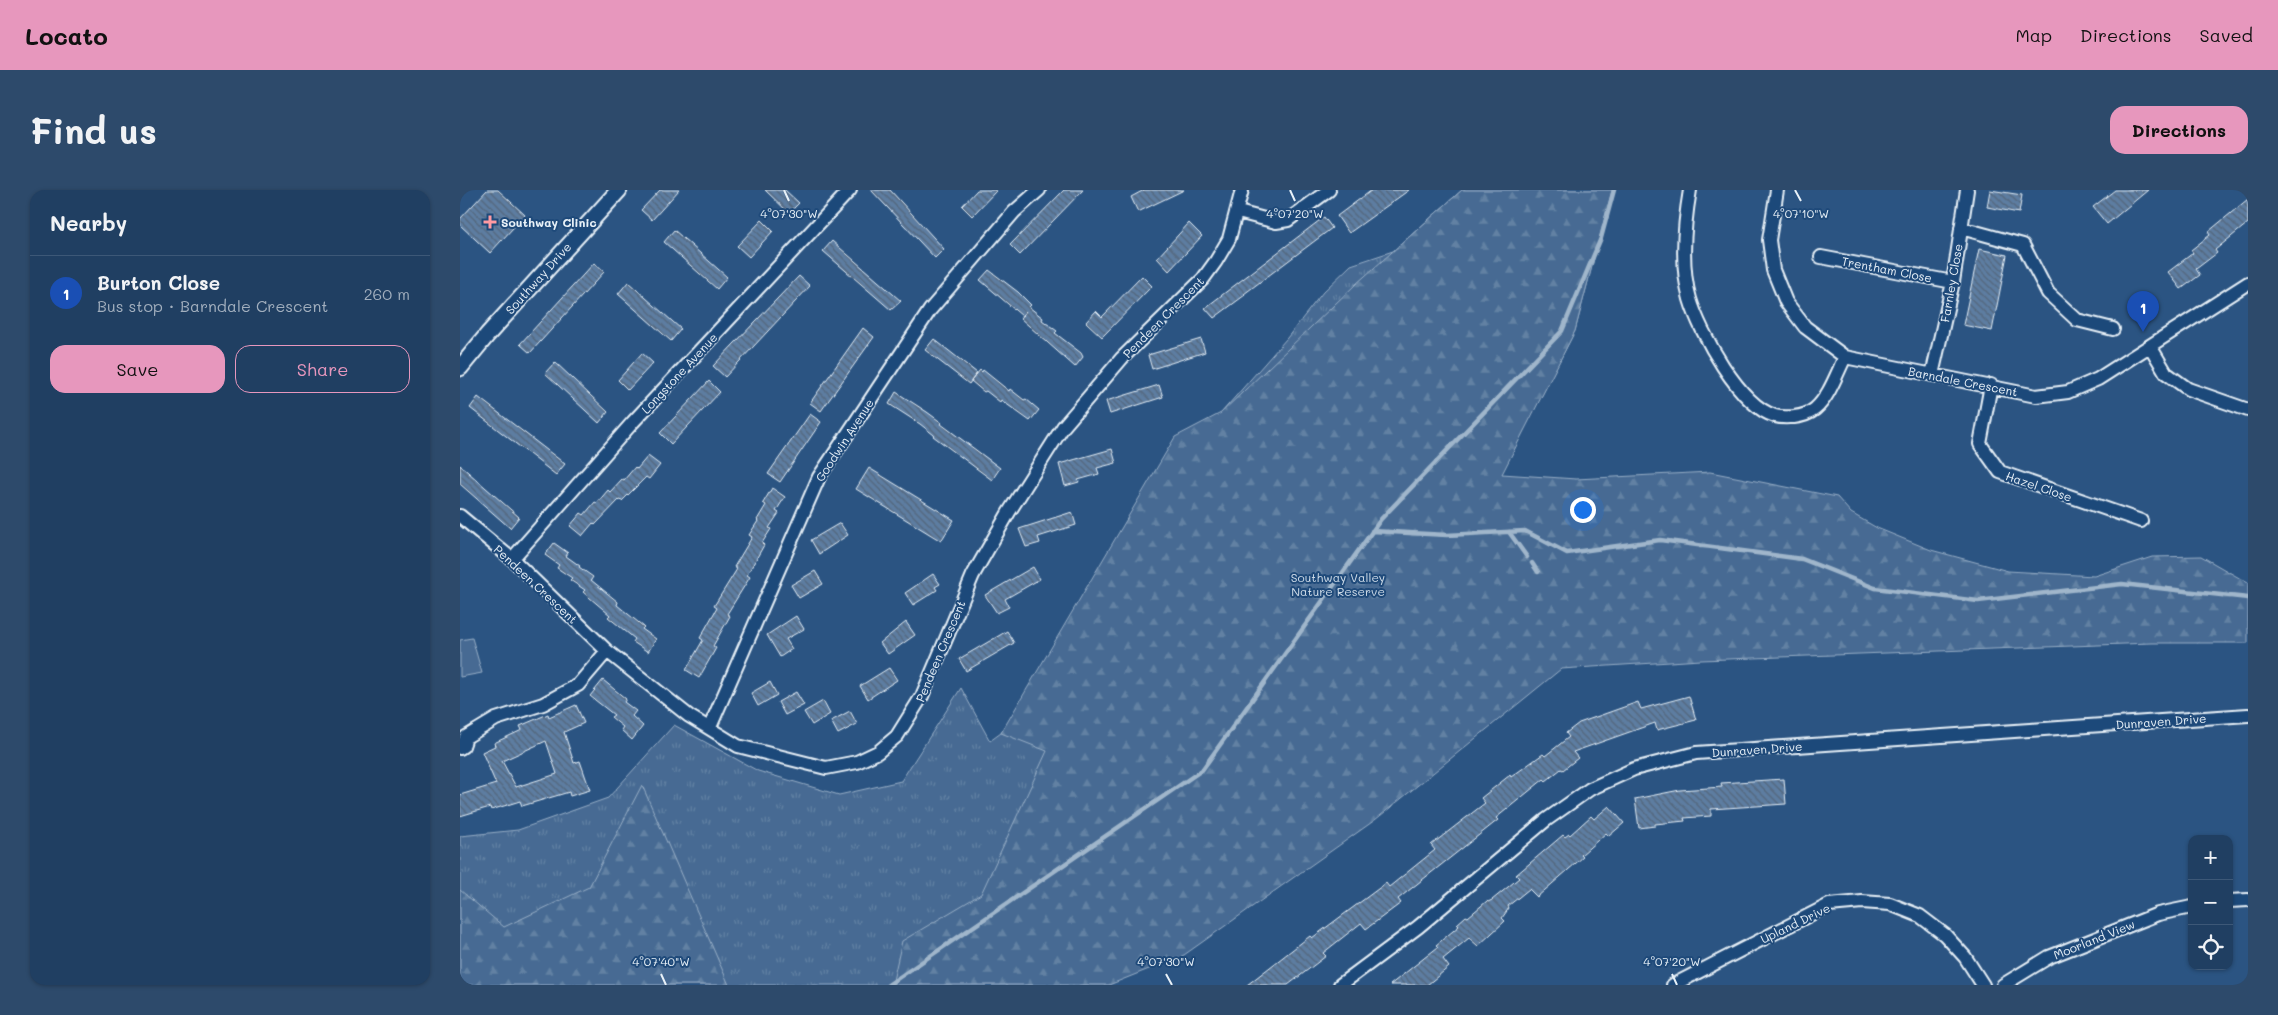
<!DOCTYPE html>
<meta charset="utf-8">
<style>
:root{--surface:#203f62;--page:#2d4a6b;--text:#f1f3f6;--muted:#a2afbe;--line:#3d5877;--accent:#e797bd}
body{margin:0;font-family:Mali,sans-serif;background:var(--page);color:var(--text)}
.controls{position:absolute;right:15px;bottom:15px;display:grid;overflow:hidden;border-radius:10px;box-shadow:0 1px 4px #0004}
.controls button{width:45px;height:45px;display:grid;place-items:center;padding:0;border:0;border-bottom:1px solid var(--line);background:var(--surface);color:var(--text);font:25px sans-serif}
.you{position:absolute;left:1122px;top:319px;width:18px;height:18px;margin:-12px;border:4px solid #fff;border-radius:50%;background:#1a73e8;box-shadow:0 0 0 8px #1a73e833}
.badge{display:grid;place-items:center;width:32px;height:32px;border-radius:50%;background:var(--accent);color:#fff;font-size:16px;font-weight:700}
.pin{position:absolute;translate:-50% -41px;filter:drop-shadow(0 1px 2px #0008)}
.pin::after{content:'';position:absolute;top:26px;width:18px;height:15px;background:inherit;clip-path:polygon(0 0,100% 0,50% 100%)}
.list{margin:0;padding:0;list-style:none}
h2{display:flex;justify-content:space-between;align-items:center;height:65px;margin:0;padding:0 20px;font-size:21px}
h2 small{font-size:16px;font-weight:400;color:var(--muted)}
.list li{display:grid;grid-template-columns:32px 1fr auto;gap:15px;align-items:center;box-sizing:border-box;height:75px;padding:0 20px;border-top:1px solid var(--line)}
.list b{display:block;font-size:19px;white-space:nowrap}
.list p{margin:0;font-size:16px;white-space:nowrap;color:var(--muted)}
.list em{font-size:16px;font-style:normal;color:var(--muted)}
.actions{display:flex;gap:10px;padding:15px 20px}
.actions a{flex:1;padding:11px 0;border:1px solid var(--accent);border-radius:15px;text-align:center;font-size:18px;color:var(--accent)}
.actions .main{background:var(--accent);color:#111}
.icon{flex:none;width:28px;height:28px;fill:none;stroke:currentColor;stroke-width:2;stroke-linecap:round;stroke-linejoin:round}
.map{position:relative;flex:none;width:1788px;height:795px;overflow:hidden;border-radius:15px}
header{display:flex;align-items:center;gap:30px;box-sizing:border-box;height:70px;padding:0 25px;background:var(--accent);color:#111}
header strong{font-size:24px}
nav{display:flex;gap:28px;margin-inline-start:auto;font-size:18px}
.intro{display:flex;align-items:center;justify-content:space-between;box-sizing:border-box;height:120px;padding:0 30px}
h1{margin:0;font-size:35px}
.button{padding:12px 22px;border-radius:15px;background:var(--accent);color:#111;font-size:18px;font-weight:700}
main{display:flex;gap:30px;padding:0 30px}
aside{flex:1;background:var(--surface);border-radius:15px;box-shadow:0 1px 4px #0004}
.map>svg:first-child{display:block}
.grass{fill:url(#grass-tufts);stroke:#98aec6}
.forest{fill:url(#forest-firs);stroke:#98aec6}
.pitch{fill:#476b93;stroke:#98aec6}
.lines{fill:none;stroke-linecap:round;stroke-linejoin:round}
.stream{stroke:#a0b6cb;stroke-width:4.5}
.building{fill:url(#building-back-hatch);stroke:#e8f1f8;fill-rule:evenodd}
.minor-casing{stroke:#e8f1f8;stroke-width:16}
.tertiary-casing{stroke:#e8f1f8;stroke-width:19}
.minor{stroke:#1f4a7a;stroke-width:12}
.tertiary{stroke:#1f4a7a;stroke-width:15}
.ticks{fill:none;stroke:#e8f1f8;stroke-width:2}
.poi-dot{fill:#ff9aa2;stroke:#1f4a7a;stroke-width:2}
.labels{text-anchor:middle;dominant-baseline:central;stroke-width:4;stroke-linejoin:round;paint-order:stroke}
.poi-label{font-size:12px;font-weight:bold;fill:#e8f1f8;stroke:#1f4a7a;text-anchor:start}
.street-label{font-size:12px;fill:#e8f1f8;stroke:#1f4a7a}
.park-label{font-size:12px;fill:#d0dde9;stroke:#1f4a7a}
.ticks-label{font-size:12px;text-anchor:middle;fill:#e8f1f8;stroke:#1f4a7a;stroke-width:4;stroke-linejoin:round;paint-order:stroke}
</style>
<header>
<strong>Locato</strong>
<nav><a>Map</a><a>Directions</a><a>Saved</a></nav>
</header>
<div class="intro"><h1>Find us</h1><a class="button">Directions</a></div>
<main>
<aside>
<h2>Nearby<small></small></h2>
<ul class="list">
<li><span class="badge" style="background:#1a4fb4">1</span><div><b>Burton Close</b><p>Bus stop · Barndale Crescent</p></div><em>260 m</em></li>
</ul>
<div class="actions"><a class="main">Save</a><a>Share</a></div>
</aside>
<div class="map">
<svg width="1788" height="795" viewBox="0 0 1788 795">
<defs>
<pattern id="grass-tufts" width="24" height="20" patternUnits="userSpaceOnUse" patternTransform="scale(1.25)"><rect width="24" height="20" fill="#476b93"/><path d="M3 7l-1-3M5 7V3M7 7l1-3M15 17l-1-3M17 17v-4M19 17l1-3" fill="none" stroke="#6281a3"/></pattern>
<pattern id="forest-firs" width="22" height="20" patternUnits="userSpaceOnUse" patternTransform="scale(1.25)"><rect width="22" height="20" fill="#476b93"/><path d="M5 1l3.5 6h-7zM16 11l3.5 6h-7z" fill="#6281a3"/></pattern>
<pattern id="building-back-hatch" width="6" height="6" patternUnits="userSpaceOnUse" patternTransform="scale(1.25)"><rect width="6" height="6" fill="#5d7da1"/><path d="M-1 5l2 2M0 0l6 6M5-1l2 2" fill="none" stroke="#53657a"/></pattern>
</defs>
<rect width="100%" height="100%" fill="#2b5482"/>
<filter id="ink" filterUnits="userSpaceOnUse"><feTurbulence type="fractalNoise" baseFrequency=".02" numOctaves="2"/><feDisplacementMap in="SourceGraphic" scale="10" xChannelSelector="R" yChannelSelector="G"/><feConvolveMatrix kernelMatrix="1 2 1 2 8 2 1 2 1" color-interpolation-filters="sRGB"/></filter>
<g filter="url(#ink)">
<path class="grass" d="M1002 0H1152L1115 141 1041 284 1096 477 713 756 649 795H0V646L58 640 148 608 214 535 298 581 379 605 441 591 501 498 530 551 541 543 761 223 827 148 863 102 891 75 933 61Z"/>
<path class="forest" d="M1002 0H1152L1115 141 1042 284 1116 289 1250 282 1377 307 1391 323 1417 338 1471 360 1548 381 1634 386 1692 367 1741 366 1788 393V453H1691L1241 470 1101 479 915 630 724 765 649 795H432L442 751 521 704 587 561 541 543 715 247 761 223 896 94Z
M182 595 269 795H0V700L44 737 129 697Z"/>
<path class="pitch" d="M12 448 22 483 0 487V450Z"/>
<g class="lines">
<path class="stream" d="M912 341 987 345 1065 341 1107 363 1200 350 1342 369 1415 398 1518 411 1662 394 1788 408
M1049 342 1067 367
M1072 373 1078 382
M428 795 742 580 921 329 1102 141 1141 48 1154 0"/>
</g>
<path class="building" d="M27 0H38L65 25 30 63 0 35V29Z
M200 0H219L192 30 181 20Z
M305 0H325L339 13 329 23Z
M411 0H430L484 59 475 68Z
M517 0H537L512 26 502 16Z
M604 0H623L560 65 550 55Z
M684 0H724L678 22 671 7Z
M912 0H949L889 43 877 26Z
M1530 0 1562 5 1559 23 1527 17Z
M1655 0H1688L1647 34 1633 17Z
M1788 9V33L1755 60 1757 63 1736 79 1740 85 1721 99 1708 82 1733 63 1731 60 1750 45 1748 42Z
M864 27 872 38 784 104 785 105 754 128 745 118Z
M302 30 313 41 289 67 277 56Z
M729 33 742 46 709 81 697 68Z
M214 40 267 87 257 99 204 52Z
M372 51 441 111 431 120 363 61Z
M1519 59 1547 65 1532 141 1503 135Z
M134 73 144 82 70 163 60 154Z
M529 80 558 102 571 115 569 117 583 128 582 130 597 141 595 143 621 163 623 167 615 177 560 128 566 121 562 126 520 90Z
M339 86 350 96 265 187 253 176Z
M682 86 692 96 642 147 626 132 636 121 642 127Z
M168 92 221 139 211 151 158 104Z
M403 138 414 147 361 221 350 213Z
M474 149 517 183 509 194 465 160Z
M741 149 745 162 692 179 688 165Z
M182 163 193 173 168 200 158 190Z
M95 172 148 222 139 233 85 183Z
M520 180 522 182 523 180 549 201 550 199 564 210 566 209 579 220 570 231 541 210 540 212 526 201 524 202 511 191Z
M249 191 260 202 211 254 200 243Z
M699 195 703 207 650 224 646 211Z
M436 202 467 222 482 233 481 234 540 278 532 290 473 246 474 245 460 234 429 214Z
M18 207 105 274 96 285 10 218Z
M350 224 361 232 320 292 308 284Z
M652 259 656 273 637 278 639 284 618 290 619 292 605 296 599 274Z
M188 266 200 275 189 289 186 287 162 311 159 310 135 335 133 333 122 346 110 336 121 323 124 325 135 312 137 313 148 300 150 302 162 289 164 290 175 277 177 279Z
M0 275 59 327 50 338 0 294Z
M409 278 494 330 481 351 396 299Z
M312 298 325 307 316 321 319 323 309 338 311 339 302 353 304 355 287 385 290 387 267 424 270 426 253 456 256 458 239 488 226 480 243 450 240 448 257 418 254 416 277 379 274 377 292 347 289 345 298 331 297 330 306 315 303 313Z
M612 322 616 335 578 347 580 353 566 357 559 339Z
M380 333 388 345 359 364 351 350Z
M94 353 108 363 106 366 120 376 119 377 133 387 131 390 158 412 157 415 184 437 182 439 196 449 188 462 173 452 175 449 148 427 150 425 123 402 125 400 110 390 112 388 97 378 99 375 85 365Z
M573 377 580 389 545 409 549 417 537 423 525 405Z
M355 381 363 394 339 408 331 395Z
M473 384 480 394 475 397 477 400 453 415 445 403Z
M336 426 344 439 326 449 332 459 320 467 307 445Z
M446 432 455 445 428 464 420 453Z
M547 441 554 453 506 481 499 469Z
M429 478 437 490 408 509 400 496Z
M143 490 166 509 164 512 176 521 172 526 183 536 172 550 161 540 163 537 151 527 154 525 130 506Z
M310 492 317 505 298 516 291 503Z
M336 502 344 515 325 525 318 512Z
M1229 506 1236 530 1197 540 1195 533 1113 562 1118 568 1103 580 1101 579 1086 591 1084 589 1036 628 1038 630 938 709 941 713 906 739 901 733 863 763 866 766 828 795H787L850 746 852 748 926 693 929 697 975 660 971 655 1025 613 1021 608 1050 585 1051 587 1083 564 1085 566 1109 547 1106 543 1119 533 1178 512 1181 519Z
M363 511 370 524 352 535 344 522Z
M116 515 124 533 104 542 114 573 120 571 130 600 110 606 109 602 62 616 60 611 31 620 30 617 0 626V605L36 594 22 562 35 556 34 553 62 540 60 536 88 524 89 527ZM86 551 97 584 56 597 42 571Z
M390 521 397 534 378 544 371 531Z
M1324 589 1326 614 1251 619V626L1224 628 1225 631 1195 634V636L1179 638 1175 609 1220 600 1262 597 1261 593Z
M1149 616 1164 633 1149 646 1146 643 1121 665 1123 667 1077 707 1069 699 1048 716 1049 718 1042 728 1045 731 1018 756 1009 748 983 769 989 777 967 795H930L978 757 976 755 999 736 997 734 1006 726 1008 727 1027 711 1028 712 1032 710 1059 688 1056 685 1103 645 1105 647 1109 644 1110 645 1131 626 1134 629Z"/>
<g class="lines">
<defs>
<path id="minor" d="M1230 0C1224 35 1220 75 1230 109 1240 143 1280 216 1315 226 1322 228 1328 227 1334 227 1342 226 1349 224 1355 219 1369 207 1377 183 1385 167
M1317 0 1309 50 1313 80 1326 112 1345 137 1385 167 1576 206 1608 202 1638 189 1788 93
M778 22 816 32 828 30 869 0
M1501 38 1563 55 1588 103 1617 130 1653 139
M1361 67 1493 92
M1690 156 1706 183 1728 199 1788 220
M1472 185 1493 92 1507 0
M1531 195 1520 254 1540 282 1681 331
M0 326 52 369 147 461 229 526 278 556 366 578 397 572 418 562 437 546 462 506 513 385 549 322 603 237 662 168 743 89 756 71 769 49 782 0
M52 369 173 232 390 0
M250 537 359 287 470 120 554 22 579 0
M0 558 3 556 6 547 36 529 83 514 118 495 147 461
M1769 711 1788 710
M880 795 958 737 1086 630 1130 599 1174 579 1236 563 1788 525
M1213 795 1369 715 1402 712 1430 714 1460 726 1485 745 1505 767 1523 795
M1543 795 1589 767 1698 724 1732 717"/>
<path id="tertiary" d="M0 178 28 144 159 0"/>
</defs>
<use href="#minor" class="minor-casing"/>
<use href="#tertiary" class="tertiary-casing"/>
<use href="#minor" class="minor"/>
<use href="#tertiary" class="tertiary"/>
</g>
</g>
<path class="ticks" d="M324 0 329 11M830 0 835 11M1335 0 1341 11M201 784 206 795M706 784 712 795M1212 784 1217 795"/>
<path class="poi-dot" d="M27.5 24.5h5v5h5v5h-5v5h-5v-5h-5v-5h5z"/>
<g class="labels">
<g class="poi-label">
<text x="41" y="32">Southway Clinic</text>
</g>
<g class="street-label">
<text transform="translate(1427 79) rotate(11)">Trentham Close</text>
<text transform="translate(78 88) rotate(-48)">Southway Drive</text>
<text transform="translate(1491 93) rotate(-80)">Farnley Close</text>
<text transform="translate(703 127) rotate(-45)">Pendeen Crescent</text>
<text transform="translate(219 183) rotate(-47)">Longstone Avenue</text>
<text transform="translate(1503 191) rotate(11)">Barndale Crescent</text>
<text transform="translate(384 250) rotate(-57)">Goodwin Avenue</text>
<text transform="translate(1579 296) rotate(19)">Hazel Close</text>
<text transform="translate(76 394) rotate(43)">Pendeen Crescent</text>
<text transform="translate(480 461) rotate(-67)">Pendeen Crescent</text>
<text transform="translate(1701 531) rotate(-4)">Dunraven Drive</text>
<text transform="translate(1297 559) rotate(-4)">Dunraven Drive</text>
<text transform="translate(1335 733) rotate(-26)">Upland Drive</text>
<text transform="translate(1634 749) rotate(-22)">Moorland View</text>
</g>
<g class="park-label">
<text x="878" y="387">Southway Valley<tspan x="878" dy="14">Nature Reserve</tspan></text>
</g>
</g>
<g class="ticks-label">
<text x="329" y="28">4°07'30"W</text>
<text x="835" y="28">4°07'20"W</text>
<text x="1341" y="28">4°07'10"W</text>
<text x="201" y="776">4°07'40"W</text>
<text x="706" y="776">4°07'30"W</text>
<text x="1212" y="776">4°07'20"W</text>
</g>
</svg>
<div class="controls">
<button>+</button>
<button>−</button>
<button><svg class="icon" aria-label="locate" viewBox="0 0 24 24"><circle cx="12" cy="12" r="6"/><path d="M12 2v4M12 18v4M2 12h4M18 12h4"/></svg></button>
</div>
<div class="you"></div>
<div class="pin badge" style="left:1683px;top:142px;background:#1a4fb4">1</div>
</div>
</main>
